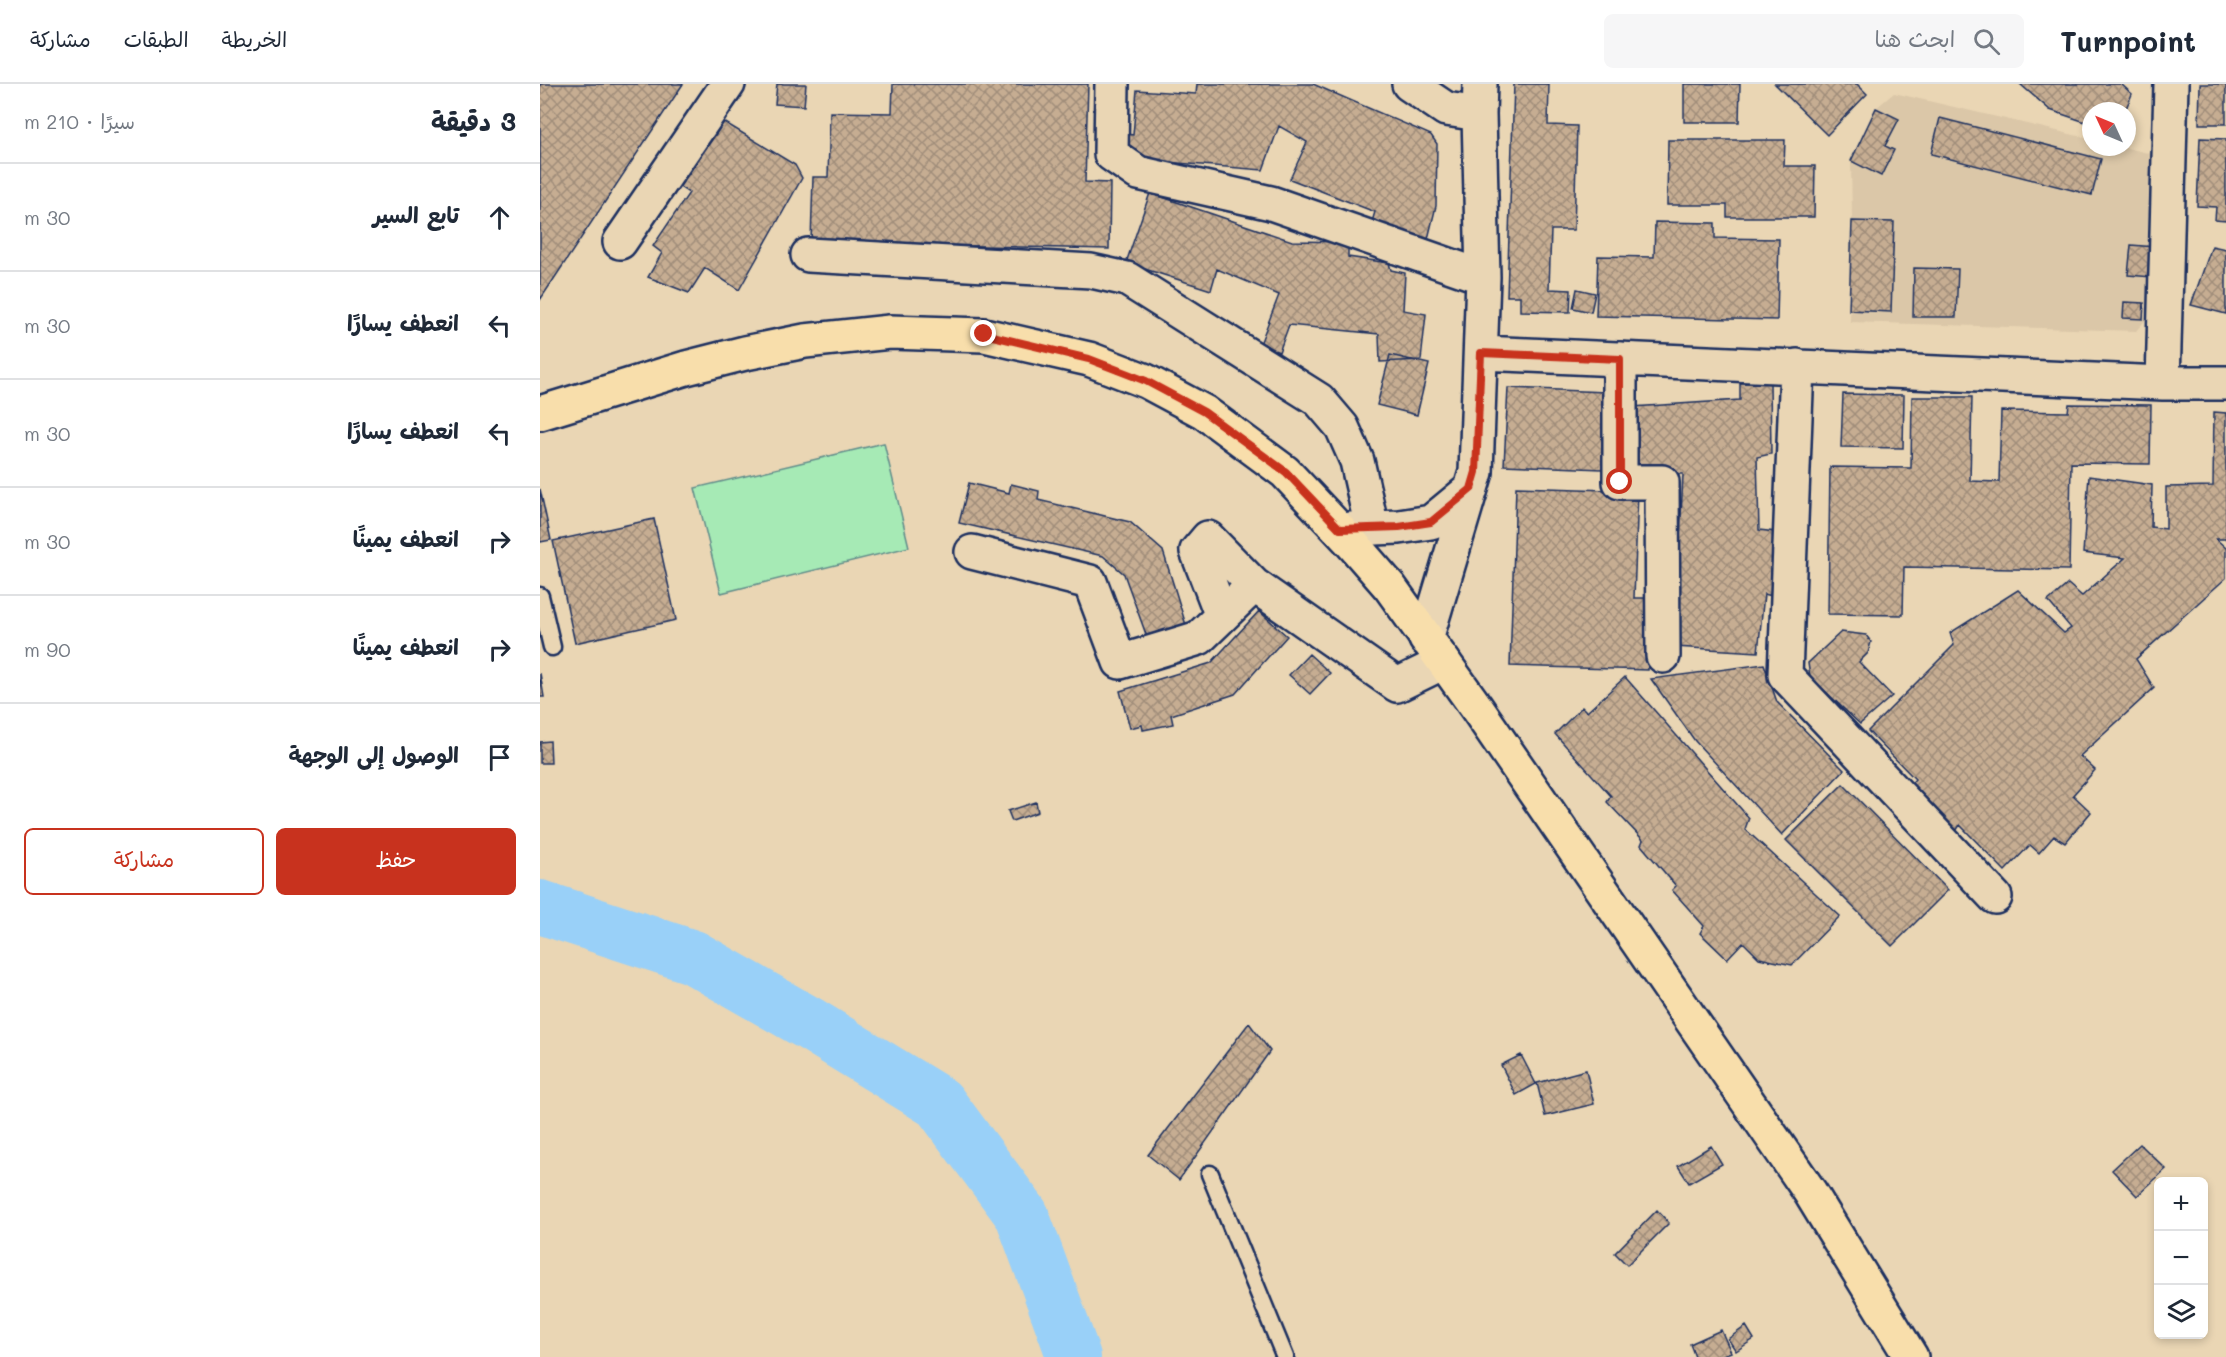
<!DOCTYPE html>
<html lang="ar">
<meta charset="utf-8">
<style>
:root{--surface:#fff;--page:#f6f6f7;--text:#1f2937;--muted:#747a83;--line:#e0e1e3;--accent:#c8321e}
body{margin:0;font-family:Mali,"Playpen Sans Arabic",sans-serif;background:var(--page);color:var(--text);direction:rtl}
.controls{position:absolute;right:18px;bottom:18px;display:grid;overflow:hidden;border-radius:9px;box-shadow:0 3px 9px #0003}
.controls button{width:54px;height:54px;display:grid;place-items:center;padding:0;border:0;border-bottom:2px solid var(--line);background:var(--surface);color:var(--text);font:30px sans-serif}
.compass{position:absolute;left:1542px;top:18px;width:54px;height:54px;border-radius:50%;background:var(--surface);box-shadow:0 3px 9px #0003;rotate:314deg}
.stop{position:absolute;width:18px;height:18px;margin:-14px;border:4px solid #c8321e;border-radius:50%;background:#fff}
.stop.end{background:#c8321e;border-color:#fff;box-shadow:0 2px 6px #0008}
.list{margin:0;padding:0;list-style:none}
h2{display:flex;justify-content:space-between;align-items:center;height:78px;margin:0;padding:0 24px;font-size:26px}
h2 small{font-size:20px;font-weight:400;color:var(--muted)}
.list li{display:grid;grid-template-columns:39px 1fr auto;gap:18px;align-items:center;box-sizing:border-box;height:108px;padding:0 24px;border-top:2px solid var(--line)}
.list b{display:block;font-size:22px;white-space:nowrap}
.list em{font-size:20px;font-style:normal;color:var(--muted)}
.actions{display:flex;gap:12px;padding:18px 24px}
.actions a{flex:1;padding:14px 0;border:2px solid var(--accent);border-radius:9px;text-align:center;font-size:21px;color:var(--accent)}
.actions .main{background:var(--accent);color:#fff}
.icon{flex:none;width:33px;height:33px;fill:none;stroke:currentColor;stroke-width:2;stroke-linecap:round;stroke-linejoin:round}
.map{position:relative;flex:none;width:1686px;height:1273px;overflow:hidden;direction:ltr}
header{display:flex;align-items:center;gap:36px;box-sizing:border-box;height:84px;padding:0 30px;background:var(--surface);border-bottom:2px solid var(--line)}
header strong{font-size:28px}
nav{display:flex;gap:33px;margin-inline-start:auto;font-size:21px}
.search{width:420px;height:54px;background:var(--page);display:flex;align-items:center;gap:15px;box-sizing:border-box;padding:0 21px;border-radius:9px;color:var(--muted);font-size:22px}
main{display:flex}
aside{flex:1;background:var(--surface)}
.map>svg:first-child{display:block}
.built{fill:#dbc7a8}
.pitch{fill:#a6eab5;stroke:#608c8a;stroke-width:1.5}
.lines{fill:none;stroke-linecap:round;stroke-linejoin:round}
.river{stroke:#99d0f8;stroke-width:54}
.building{fill:url(#building-cross-hatch);stroke:#1b2f5e;stroke-width:1.5}
.lane-casing{stroke:#1b2f5e;stroke-width:21}
.street-casing{stroke:#1b2f5e;stroke-width:38}
.primary-casing{stroke:#1b2f5e;stroke-width:38}
.lane{stroke:#ead6b4;stroke-width:16}
.street{stroke:#ead6b4;stroke-width:33}
.primary{stroke:#f8deab;stroke-width:33}
.route{stroke:#c8321e;stroke-width:8}
</style>
<header>
<strong>Turnpoint</strong>
<div class="search"><svg class="icon" aria-label="search" viewBox="0 0 24 24"><circle cx="10" cy="10" r="6"/><path d="M15 15l6 6"/></svg>ابحث هنا</div>
<nav><a>الخريطة</a><a>الطبقات</a><a>مشاركة</a></nav>
</header>
<main>
<div class="map">
<svg width="1686" height="1273" viewBox="0 0 1686 1273">
<defs>
<pattern id="building-cross-hatch" width="8" height="8" patternUnits="userSpaceOnUse" patternTransform="scale(1.5)"><rect width="8" height="8" fill="#c6ad92"/><path d="M0 0l8 8M0 8l8-8" fill="none" stroke="#a08d7a"/></pattern>
</defs>
<rect width="100%" height="100%" fill="#ead6b4"/>
<filter id="ink" filterUnits="userSpaceOnUse"><feTurbulence type="fractalNoise" baseFrequency=".0167" numOctaves="2"/><feDisplacementMap in="SourceGraphic" scale="12" xChannelSelector="R" yChannelSelector="G"/><feConvolveMatrix kernelMatrix="1 2 1 2 8 2 1 2 1" color-interpolation-filters="sRGB"/></filter>
<g filter="url(#ink)">
<path class="built" d="M1354 9 1551 55V63H1583L1620 72 1609 232 1596 247 1310 238 1312 137 1311 77 1336 24Z"/>
<path class="pitch" d="M344 359 369 463 181 509 155 404Z"/>
<g class="lines">
<path class="river" d="M0 823 153 873 270 940 399 1019 482 1131 534 1273"/>
</g>
<path class="building" d="M0 0H143L0 216Z
M237 0H266L264 22 235 20Z
M353 0H548L545 98 570 99 569 165 271 158 273 93H288L290 28 352 29Z
M657 0H773L891 51 897 60 896 122 888 155 831 141 835 128 750 95 767 58 739 42 723 86 588 75 586 50 593 51 597 6 656 10Z
M974 0H1009L1008 41 1037 42 1034 146H1011L1009 205 1031 206 1030 228 980 227V212H967Z
M1144 0H1200L1199 38H1144Z
M1235 0H1317L1327 10 1287 51Z
M1480 0H1581L1592 10 1585 27H1551V40L1510 26Z
M1660 0H1686V40H1659Z
M1336 24 1359 35 1345 62 1354 66 1341 92 1311 77Z
M174 32 255 81 262 94 199 206 165 184 149 209 108 193 122 169 113 162 149 109 132 98Z
M1400 34 1561 75 1552 111 1391 70Z
M1660 54 1686 55V137L1675 136 1676 123 1657 122Z
M1128 56H1245L1244 82H1275L1274 133H1187V121H1127Z
M610 109 752 157 808 158V173L849 179 851 186 865 189 863 226 886 230 881 276 840 278 839 250 749 241 739 268 720 260 739 211 677 185 671 206 586 179Z
M1312 137 1354 138 1351 228 1309 226Z
M1115 138 1175 139V154L1239 155 1237 236 1056 232 1058 172 1114 173Z
M1591 161 1615 163 1612 193 1588 191Z
M1672 162 1686 165V230L1651 221Z
M1374 184 1418 185 1416 233H1373Z
M1037 205 1055 209 1051 228 1033 224Z
M1584 218 1604 219 1603 235 1583 234Z
M850 271 889 280 877 331 837 321Z
M1200 299H1230L1231 370 1217 373 1219 446 1236 448 1232 512 1224 510 1218 568 1135 563 1143 390 1088 389 1092 323 1200 316Z
M968 304 1065 308 1062 385 964 381Z
M1303 310 1364 311 1363 364 1301 363Z
M1372 313H1432L1430 397 1459 398 1461 327 1528 328 1529 320 1611 321 1610 380 1531 379 1529 486 1364 483 1363 531 1288 530 1290 383 1371 384Z
M1674 328 1686 329V455H1676L1686 464V494L1596 575 1614 604 1540 672 1555 686 1533 711 1551 728 1525 759 1514 752 1499 769 1490 761 1465 787 1420 741 1416 747 1369 702 1375 695 1328 647 1414 561 1410 549 1478 506 1524 549 1531 544 1508 517 1528 500 1542 512 1585 474 1543 469 1549 392 1612 401 1611 443 1626 445V403L1673 402Z
M429 399 469 409 471 400 499 407 498 416 590 438 623 467 646 541 607 553 584 490 563 472 419 439Z
M976 403 1098 407 1094 514H1110L1108 586 970 582Z
M0 405 11 456 0 458Z
M114 435 136 536 35 559 13 457Z
M719 527 747 552 695 610 631 631 633 640 603 646 602 641 590 644 580 607 671 579Z
M1301 548 1326 551 1331 558 1328 569 1319 578 1352 612 1320 640 1270 593 1268 579Z
M769 570 790 589 770 610 749 591Z
M1224 580 1237 618 1304 686 1242 751 1155 657 1111 595Z
M0 589 4 613H0Z
M1085 593 1209 734 1205 745 1300 832 1252 881 1219 874 1203 858 1187 875 1160 849 1164 842 1132 806 1136 802 1101 761 1103 756 1067 718 1071 712 1015 650 1042 623 1047 628Z
M10 657 11 679H0V658Z
M1303 700 1408 806 1352 862 1246 756Z
M496 718 498 728 472 737 468 727Z
M709 939 730 967 639 1096 608 1071Z
M981 971 996 1000 976 1011 961 981Z
M1046 986 1054 1020 1005 1032 997 999Z
M1600 1060 1626 1085 1597 1112 1572 1086Z
M1171 1062 1182 1080 1149 1099 1138 1082Z
M1117 1126 1129 1139 1087 1181 1075 1169Z
M1206 1242 1214 1255 1196 1267 1188 1255Z
M1181 1246 1191 1268 1178 1273H1155L1150 1260Z"/>
<g class="lines">
<defs>
<path id="lane" d="M0 512 12 563
M670 1090 745 1273"/>
<path id="street" d="M572 0 571 70 598 89 731 119 943 193
M869 0 906 25 939 30
M80 158 188 0
M268 171 551 187 587 195 779 316 802 343 817 377 832 444
M941 269 1623 299H1686
M1080 275V398H1122L1123 572
M1257 282 1245 591 1455 813
M1623 299 1631 0
M810 445 859 443 891 438 931 405
M432 468 550 498 580 578 659 554 714 501 857 601 904 578
M682 532 657 467 668 454 714 501
M886 555 936 388 943 193 939 30 940 0"/>
<path id="primary" d="M0 329 146 284 205 269 265 257 350 248 444 251 549 275 606 297 664 328 745 388 809 456 850 503 936 623 1270 1108 1371 1273"/>
</defs>
<use href="#lane" class="lane-casing"/>
<use href="#street" class="street-casing"/>
<use href="#primary" class="primary-casing"/>
<use href="#lane" class="lane"/>
<use href="#street" class="street"/>
<use href="#primary" class="primary"/>
</g>
</g>
<g class="lines" filter="url(#ink)">
<path class="route" d="M444 250 549 275 606 297 664 328 746 388 800 445 859 443 891 438 931 405 936 388 941 269 1080 275V398"/>
</g>
</svg>
<div class="controls">
<button>+</button>
<button>−</button>
<button><svg class="icon" aria-label="layers" viewBox="0 0 24 24"><path d="M12 4l9 5-9 5-9-5zM3 14l9 5 9-5"/></svg></button>
</div>
<svg class="compass" viewBox="-18 -18 36 36"><path d="M0-13l5 13h-10z" fill="#e53935"/><path d="M0 13l5-13h-10z" fill="#747a83"/></svg>
<div class="stop" style="left:1080px;top:398px"></div>
<div class="stop end" style="left:444px;top:250px"></div>
</div>
<aside>
<h2>3 دقيقة<small>سيرًا · 210 m</small></h2>
<ul class="list">
<li><svg class="icon" aria-label="ahead" viewBox="0 0 24 24"><path d="M12 20V5M6 11l6-6 6 6"/></svg><div><b>تابع السير</b></div><em>30 m</em></li>
<li><svg class="icon" aria-label="left" viewBox="0 0 24 24"><path d="M17 20v-9H6M10 6l-5 5 5 5"/></svg><div><b>انعطف يسارًا</b></div><em>30 m</em></li>
<li><svg class="icon" aria-label="left" viewBox="0 0 24 24"><path d="M17 20v-9H6M10 6l-5 5 5 5"/></svg><div><b>انعطف يسارًا</b></div><em>30 m</em></li>
<li><svg class="icon" aria-label="right" viewBox="0 0 24 24"><path d="M7 20v-9h11M14 6l5 5-5 5"/></svg><div><b>انعطف يمينًا</b></div><em>30 m</em></li>
<li><svg class="icon" aria-label="right" viewBox="0 0 24 24"><path d="M7 20v-9h11M14 6l5 5-5 5"/></svg><div><b>انعطف يمينًا</b></div><em>90 m</em></li>
<li><svg class="icon" aria-label="arrive" viewBox="0 0 24 24"><path d="M6 21V4h12l-3 4 3 4H6"/></svg><div><b>الوصول إلى الوجهة</b></div></li>
</ul>
<div class="actions"><a class="main">حفظ</a><a>مشاركة</a></div>
</aside>
</main>
